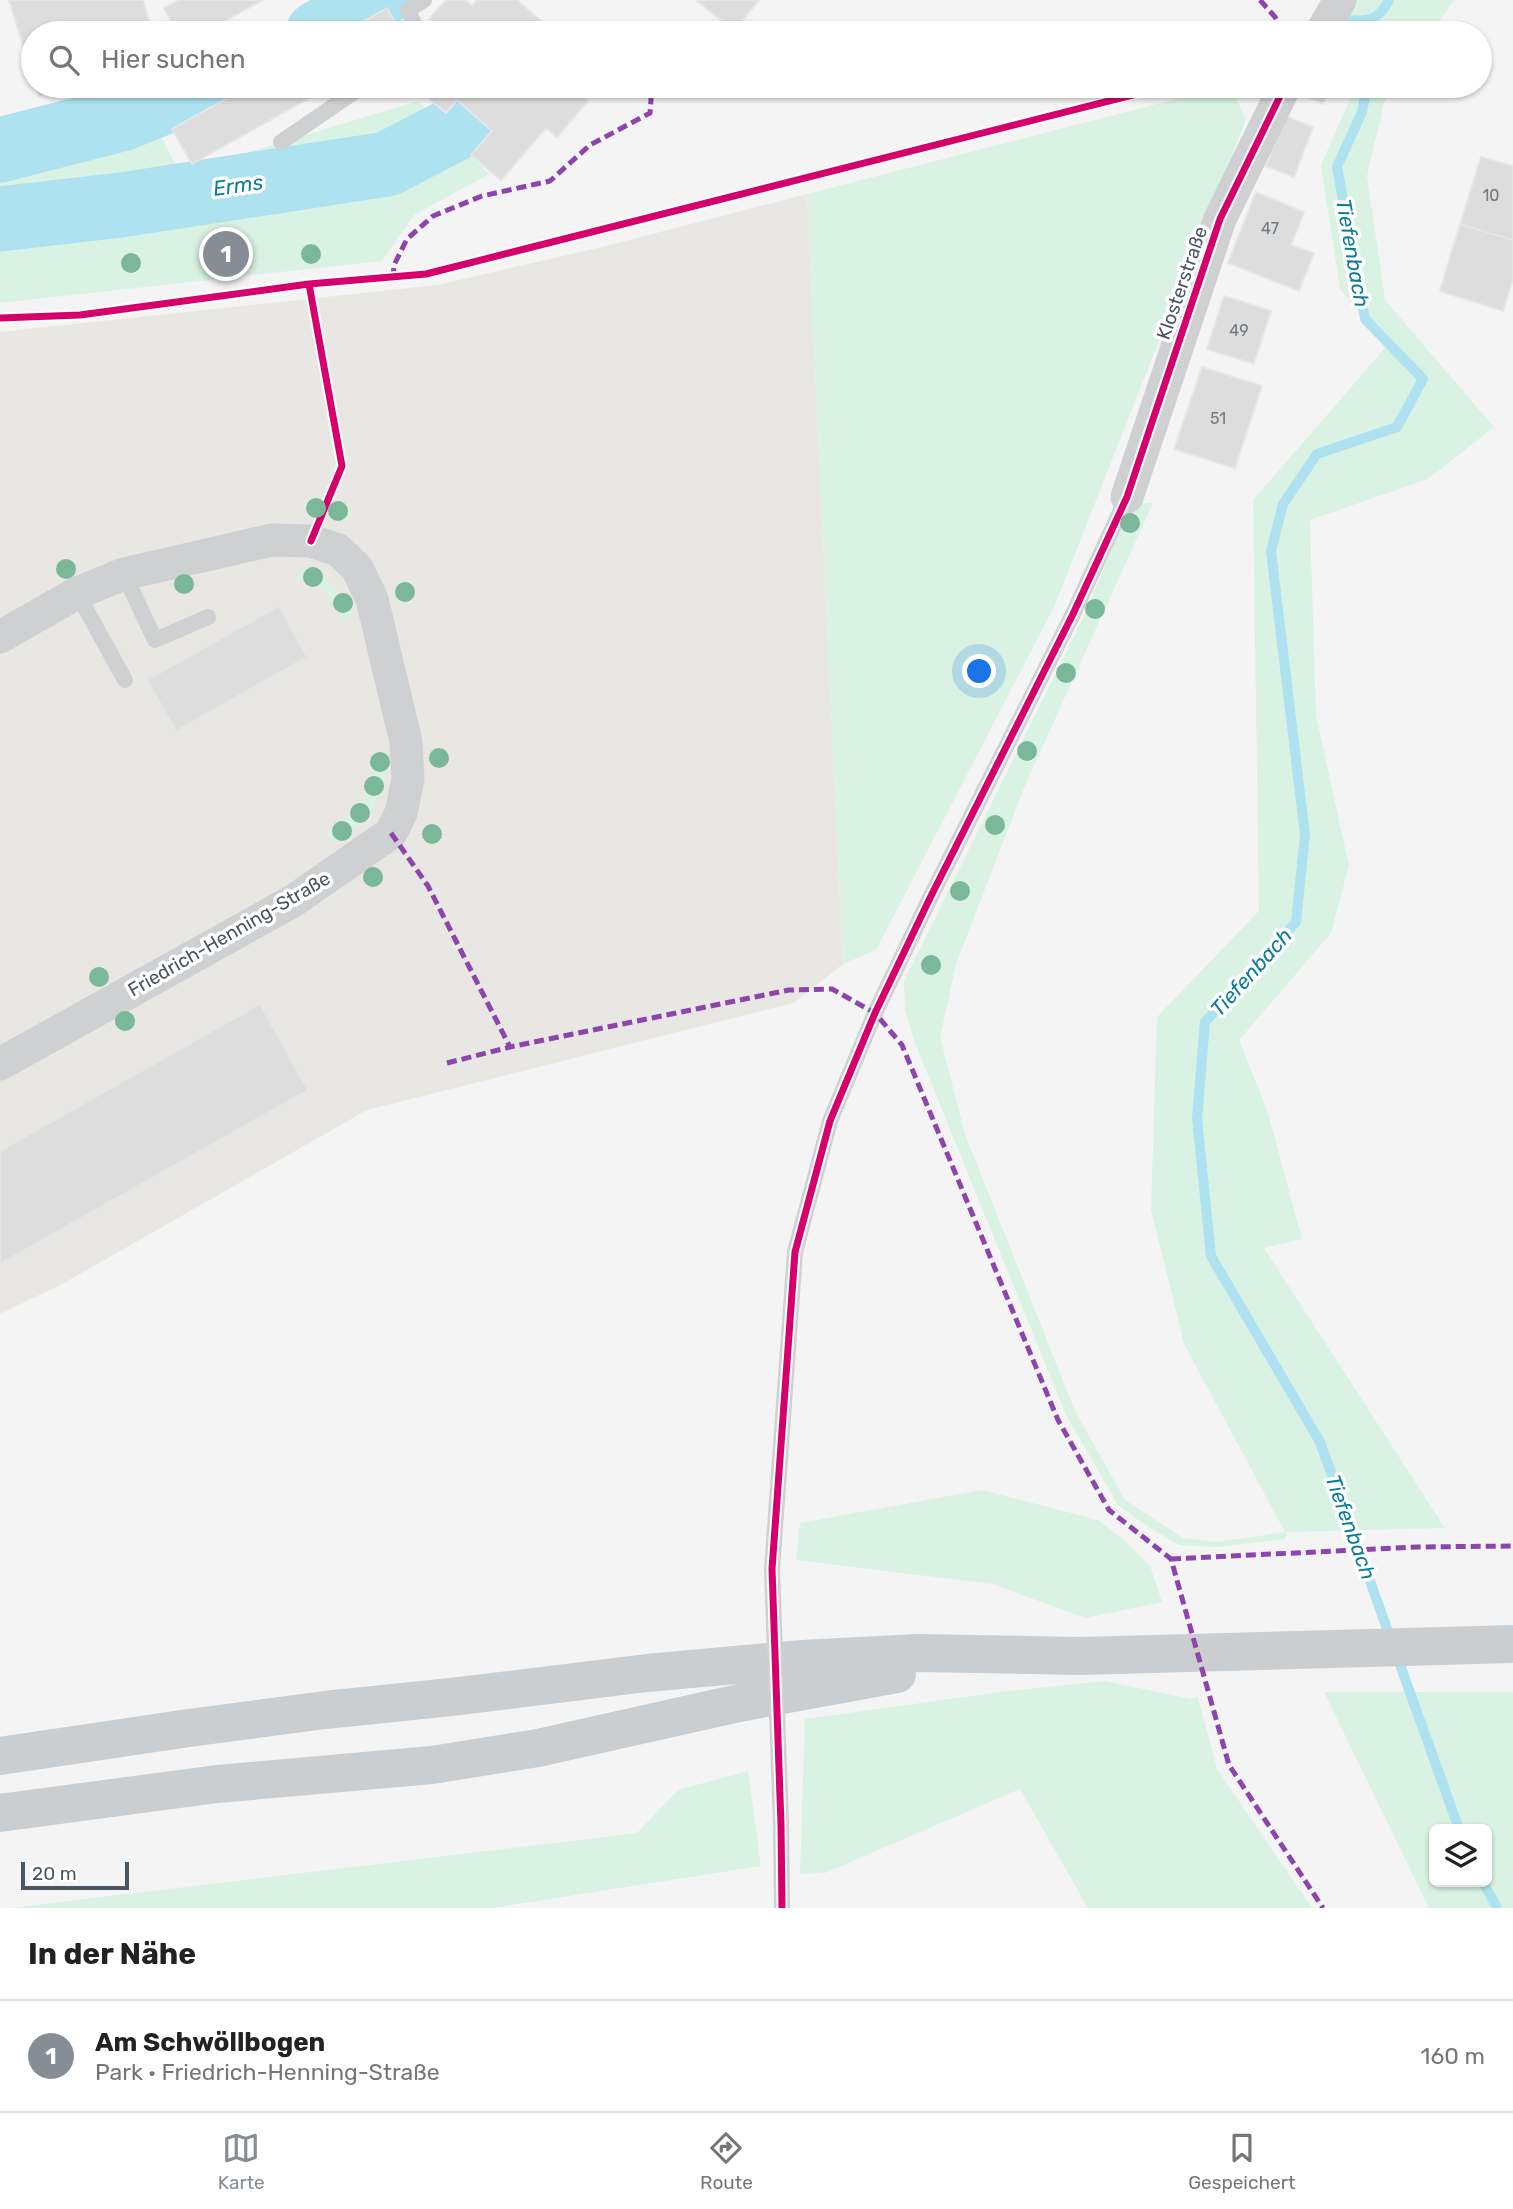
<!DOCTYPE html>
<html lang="de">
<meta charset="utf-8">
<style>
:root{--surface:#fff;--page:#f6f6f6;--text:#222;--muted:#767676;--line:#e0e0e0;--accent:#868d94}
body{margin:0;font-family:Rubik,sans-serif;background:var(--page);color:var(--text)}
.controls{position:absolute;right:21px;bottom:21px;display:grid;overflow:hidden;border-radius:10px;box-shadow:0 2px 5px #0004}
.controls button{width:63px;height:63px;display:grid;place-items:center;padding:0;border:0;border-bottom:2px solid var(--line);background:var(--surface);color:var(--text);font:35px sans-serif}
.scale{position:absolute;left:21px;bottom:18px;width:108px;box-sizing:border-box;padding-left:7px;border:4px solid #4a5661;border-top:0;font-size:19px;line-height:24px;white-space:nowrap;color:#4a5661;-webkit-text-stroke:5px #fff;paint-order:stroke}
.you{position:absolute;left:980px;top:672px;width:24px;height:24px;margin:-18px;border:5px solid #fff;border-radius:50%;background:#1a73e8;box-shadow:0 0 0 10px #1a73e833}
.badge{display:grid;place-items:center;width:46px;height:46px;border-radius:50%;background:var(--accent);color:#fff;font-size:23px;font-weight:700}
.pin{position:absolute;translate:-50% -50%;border:4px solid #fff;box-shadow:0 2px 7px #0006}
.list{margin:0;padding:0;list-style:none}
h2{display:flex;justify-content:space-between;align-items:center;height:91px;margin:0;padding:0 28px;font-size:30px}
h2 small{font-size:23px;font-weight:400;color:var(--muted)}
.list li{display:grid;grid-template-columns:46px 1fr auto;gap:21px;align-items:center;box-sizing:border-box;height:112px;padding:0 28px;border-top:2px solid var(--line)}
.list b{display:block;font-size:26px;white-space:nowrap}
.list p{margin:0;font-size:23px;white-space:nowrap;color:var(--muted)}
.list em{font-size:23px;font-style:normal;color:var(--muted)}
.icon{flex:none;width:38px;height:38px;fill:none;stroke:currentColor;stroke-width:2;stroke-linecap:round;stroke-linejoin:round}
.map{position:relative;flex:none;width:1513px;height:1908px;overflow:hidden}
.search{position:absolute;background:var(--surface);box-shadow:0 2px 5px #0004;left:21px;right:21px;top:21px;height:77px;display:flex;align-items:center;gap:18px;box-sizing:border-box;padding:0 24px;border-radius:38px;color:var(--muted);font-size:26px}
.sheet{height:203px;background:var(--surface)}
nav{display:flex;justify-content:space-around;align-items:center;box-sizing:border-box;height:98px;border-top:2px solid var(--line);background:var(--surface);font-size:19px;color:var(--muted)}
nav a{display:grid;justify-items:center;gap:4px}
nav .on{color:var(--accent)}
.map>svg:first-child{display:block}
.commercial{fill:#e8e7e3}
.green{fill:#d9f2e3;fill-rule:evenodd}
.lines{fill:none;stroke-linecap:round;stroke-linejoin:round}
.stream{stroke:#aee2f0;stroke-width:10}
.river{stroke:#aee2f0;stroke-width:65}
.building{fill:#ddddde;stroke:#e5e6e7;stroke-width:2}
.service{stroke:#ced0d2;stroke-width:16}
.minor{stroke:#ced0d2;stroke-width:33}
.primary{stroke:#caced1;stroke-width:38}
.service-bridge{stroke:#ced0d2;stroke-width:16}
.quiet{stroke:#8e44ad;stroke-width:5;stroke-dasharray:10 5;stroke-linecap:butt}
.cycleway-casing{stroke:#fff;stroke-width:11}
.cycleway{stroke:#d6006c;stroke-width:7}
.tree{fill:#7ab899}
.labels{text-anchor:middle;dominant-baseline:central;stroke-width:7;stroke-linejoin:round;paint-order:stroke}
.number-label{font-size:16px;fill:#707881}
.street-label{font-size:19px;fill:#4a5661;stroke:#fff}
.water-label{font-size:21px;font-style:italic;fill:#0c7c9b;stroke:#fff}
</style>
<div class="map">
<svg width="1513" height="1908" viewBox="0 0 1513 1908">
<rect width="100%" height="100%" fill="#f4f4f4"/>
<path class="commercial" d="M807 194 843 964 794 1003 367 1110 64 1283 0 1314V332L437 285 606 246Z"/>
<path class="green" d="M1356 0H1454L1431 33H1336Z
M1352 86H1395L1384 103 1367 176 1385 300 1494 427 1428 479 1310 520 1316 716 1349 865 1331 933 1239 1040 1268 1113 1302 1239 1264 1248 1445 1528 1286 1532 1285 1539 1217 1547 1179 1545 1147 1526 1118 1505 1066 1415 915 1043 905 1010 904 981 1083 618 1131 504 1153 503 1026 783 956 964 940 1037 965 1134 1075 1411 1125 1500 1183 1538 1217 1542 1285 1532 1184 1344 1151 1210 1157 1017 1259 911 1253 500 1387 346 1340 289 1321 165 1348 104Z
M1215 89 1236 98 1246 120 1054 607 876 950 843 964 807 194Z
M140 96 180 173 418 101 489 174 414 215 382 261 0 303V118L36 119Z
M302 502 339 505 355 512 345 521 333 516 310 514Z
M305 568C327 578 342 592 353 613L343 623C333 595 324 585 294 578Z
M375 754 387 758C386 794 368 821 339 842L326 836C358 810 372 797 375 754Z
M982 1490 1098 1520 1123 1539 1150 1566 1162 1602 1086 1618 992 1584 796 1560 800 1523Z
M1105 1681 1191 1699 1198 1697 1217 1769 1312 1908H1088L1020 1789 825 1873 800 1874 805 1719 1008 1691Z
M1324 1692H1513V1908H1429ZM1434 1829H1487V1882H1434Z
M748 1771 761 1866 492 1908H10L637 1833 678 1790Z"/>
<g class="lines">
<path class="stream" d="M1347 20C1368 22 1379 20 1389 0
M1347 20 1364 33
M1367 86 1362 112 1337 167 1365 319 1423 379 1397 427 1317 454 1283 504 1271 551 1305 835 1296 922 1205 1022 1197 1119 1211 1256 1320 1442 1459 1829
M1483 1882 1497 1908"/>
<path class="river" d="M318 33 376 0
M0 150 121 119 203 86
M0 219 121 205 387 164 466 123"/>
</g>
<path class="building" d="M9 0H143L153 33H33V78Z
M179 0H263L203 33H177L164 8Z
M446 0H466L472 6 477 0H517L555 33H446L429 19Z
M696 0H759L734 31Z
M387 8 401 33H343Z
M36 86H73L39 96Z
M249 86H331L192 164 172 129Z
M414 86H582L578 91 588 101 557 137 546 128 501 180 471 155 492 131 457 100 446 113Z
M1305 86H1331L1323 104 1301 94Z
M1286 116 1313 127 1294 177 1266 166Z
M1481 157 1513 166V240L1460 224Z
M1256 192 1304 212 1291 245 1314 253 1299 291 1228 263Z
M1460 224 1513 240V279L1503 311 1440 291Z
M1224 296 1271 311 1254 364 1207 349Z
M1202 367 1262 386 1235 468 1174 449Z
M279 606 307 657 176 731 147 680Z
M260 1004 308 1090 0 1264V1151Z"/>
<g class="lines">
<path class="service" d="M418 33 408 10 424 0
M281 142 363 86
M124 574 155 640 208 617
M77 593 125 680
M772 1569 795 1252 830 1121 875 1013 930 898 1073 614 1127 497
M781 1825 782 1908"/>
<path class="minor" d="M1321 33 1340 0
M1127 497 1220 219 1285 86
M0 637 77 593 124 574 272 540 311 541 338 550 357 568 372 599 406 742 408 779 401 813 391 833 293 901 0 1064"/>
<path class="primary" d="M0 1756 189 1728 325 1710 451 1697 647 1673 802 1659 918 1653 1080 1656 1513 1644
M0 1813 217 1784 432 1765 538 1748 739 1703 897 1674"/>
<path class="service-bridge" d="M772 1569 781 1825"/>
<path class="quiet" d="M1260 0 1275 17 1285 33
M393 278 394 265 407 239 433 216 482 196 550 181 590 145 650 113 652 86
M391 833 428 886 510 1047 789 990 832 989 875 1013 902 1045 1058 1420 1109 1510 1171 1559 1229 1765 1323 1908
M447 1063 510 1047
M1171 1559 1416 1547 1513 1546"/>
<defs>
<path id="cycleway" d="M309 284 342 466 311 541
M0 318 80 315 309 284 426 274 1168 86
M782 1908 781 1825 772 1569 795 1252 830 1121 875 1013 930 898 1073 614 1127 497 1220 219 1285 86"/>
</defs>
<use href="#cycleway" class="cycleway-casing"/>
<use href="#cycleway" class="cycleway"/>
</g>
<g class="tree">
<circle cx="311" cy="254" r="10"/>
<circle cx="131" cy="263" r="10"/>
<circle cx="223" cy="266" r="10"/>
<circle cx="316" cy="508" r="10"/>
<circle cx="338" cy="511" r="10"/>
<circle cx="1130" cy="523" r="10"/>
<circle cx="66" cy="569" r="10"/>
<circle cx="313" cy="577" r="10"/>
<circle cx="184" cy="584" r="10"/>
<circle cx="405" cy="592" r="10"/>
<circle cx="343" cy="603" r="10"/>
<circle cx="1095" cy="609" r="10"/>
<circle cx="1066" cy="673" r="10"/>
<circle cx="1027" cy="751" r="10"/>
<circle cx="439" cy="758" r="10"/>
<circle cx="380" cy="762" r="10"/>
<circle cx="374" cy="786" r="10"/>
<circle cx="360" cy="813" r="10"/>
<circle cx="995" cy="825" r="10"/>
<circle cx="342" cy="831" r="10"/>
<circle cx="432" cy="834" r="10"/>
<circle cx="373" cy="877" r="10"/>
<circle cx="960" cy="891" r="10"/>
<circle cx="931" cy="965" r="10"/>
<circle cx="99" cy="977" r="10"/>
<circle cx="125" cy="1021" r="10"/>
</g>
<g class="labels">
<g class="number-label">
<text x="1491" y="195">10</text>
<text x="1270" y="228">47</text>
<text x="1239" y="330">49</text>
<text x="1218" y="418">51</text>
</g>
<g class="street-label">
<text transform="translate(1182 283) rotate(-71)">Klosterstraße</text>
<text transform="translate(229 934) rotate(-30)">Friedrich-Henning-Straße</text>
</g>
<g class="water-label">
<text transform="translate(238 185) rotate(-8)">Erms</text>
<text transform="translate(1353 253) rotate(80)">Tiefenbach</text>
<text transform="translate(1251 972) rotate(-48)">Tiefenbach</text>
<text transform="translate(1351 1527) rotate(70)">Tiefenbach</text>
</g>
</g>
</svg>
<div class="controls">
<button><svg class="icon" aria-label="layers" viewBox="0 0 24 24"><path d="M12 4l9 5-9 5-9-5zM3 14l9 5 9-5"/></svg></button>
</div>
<div class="scale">20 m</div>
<div class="you"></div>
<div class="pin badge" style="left:226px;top:254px">1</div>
<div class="search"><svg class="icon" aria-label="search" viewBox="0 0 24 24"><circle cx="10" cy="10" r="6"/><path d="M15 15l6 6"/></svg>Hier suchen</div>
</div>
<section class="sheet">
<h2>In der Nähe<small></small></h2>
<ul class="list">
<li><span class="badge">1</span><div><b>Am Schwöllbogen</b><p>Park · Friedrich-Henning-Straße</p></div><em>160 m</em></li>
</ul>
</section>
<nav>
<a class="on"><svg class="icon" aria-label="map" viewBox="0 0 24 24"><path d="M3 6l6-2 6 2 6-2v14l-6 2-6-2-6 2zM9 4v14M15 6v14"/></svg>Karte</a>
<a><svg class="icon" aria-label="directions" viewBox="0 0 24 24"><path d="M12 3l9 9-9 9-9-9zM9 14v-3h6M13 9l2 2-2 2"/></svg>Route</a>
<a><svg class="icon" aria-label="saved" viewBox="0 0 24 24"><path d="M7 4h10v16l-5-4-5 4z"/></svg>Gespeichert</a>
</nav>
